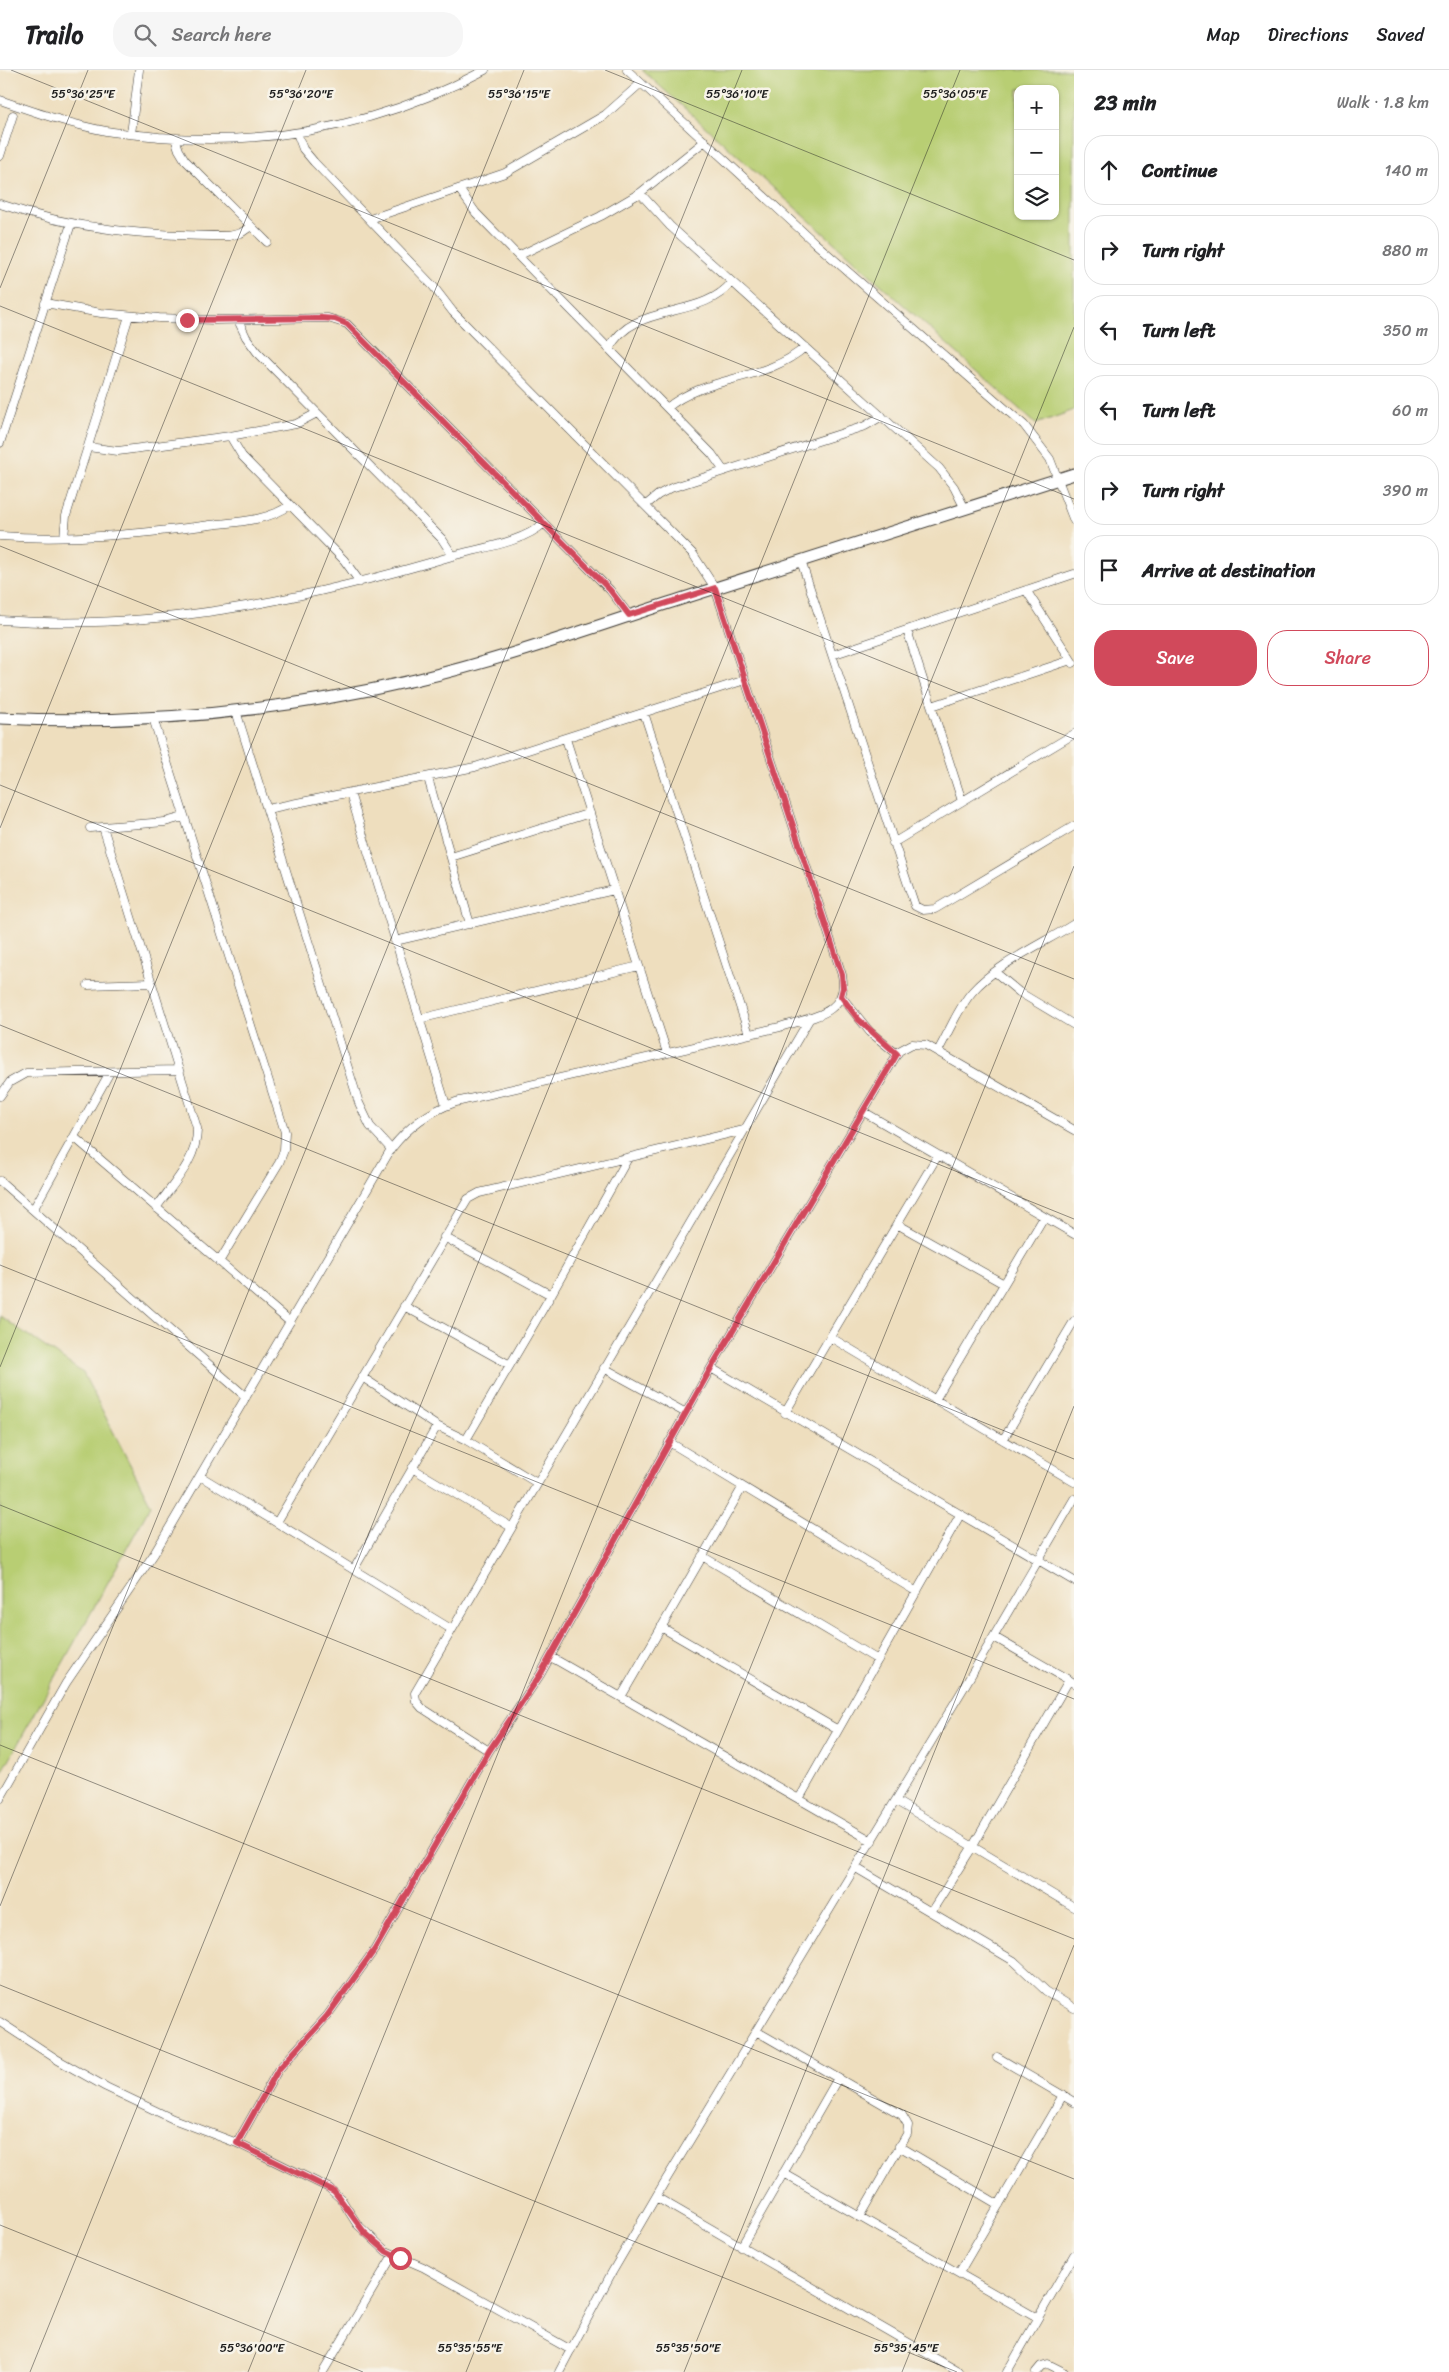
<!DOCTYPE html>
<meta charset="utf-8">
<style>
:root{--surface:#fff;--page:#f6f6f6;--text:#202124;--muted:#757577;--line:#e0e0e0;--accent:#d1495b}
body{margin:0;font-family:Sriracha,sans-serif;background:var(--page);color:var(--text)}
.controls{position:absolute;right:15px;top:15px;display:grid;overflow:hidden;border-radius:10px;box-shadow:0 1px 4px #0004}
.controls button{width:45px;height:45px;display:grid;place-items:center;padding:0;border:0;border-bottom:1px solid var(--line);background:var(--surface);color:var(--text);font:25px sans-serif}
.stop{position:absolute;width:15px;height:15px;margin:-11px;border:4px solid #d1495b;border-radius:50%;background:#fff}
.stop.end{background:#d1495b;border-color:#fff;box-shadow:0 1px 5px #0008}
.list{margin:0;padding:0;list-style:none}
h2{display:flex;justify-content:space-between;align-items:center;height:65px;margin:0;padding:0 20px;font-size:21px}
h2 small{font-size:16px;font-weight:400;color:var(--muted)}
.list li{display:grid;grid-template-columns:32px 1fr auto;gap:15px;align-items:center;box-sizing:border-box;height:70px;margin:0 10px 10px;padding:0 10px;border:1px solid var(--line);border-radius:20px}
.list b{display:block;font-size:19px;white-space:nowrap}
.list em{font-size:16px;font-style:normal;color:var(--muted)}
.actions{display:flex;gap:10px;padding:15px 20px}
.actions a{flex:1;padding:11px 0;border:1px solid var(--accent);border-radius:20px;text-align:center;font-size:18px;color:var(--accent)}
.actions .main{background:var(--accent);color:#fff}
.icon{flex:none;width:28px;height:28px;fill:none;stroke:currentColor;stroke-width:2;stroke-linecap:round;stroke-linejoin:round}
.map{position:relative;flex:none;width:1074px;height:2302px;overflow:hidden}
header{display:flex;align-items:center;gap:30px;box-sizing:border-box;height:70px;padding:0 25px;background:var(--surface);border-bottom:1px solid var(--line)}
header strong{font-size:24px}
nav{display:flex;gap:28px;margin-inline-start:auto;font-size:18px}
.search{width:350px;height:45px;background:var(--page);display:flex;align-items:center;gap:12px;box-sizing:border-box;padding:0 18px;border-radius:20px;color:var(--muted);font-size:19px}
main{display:flex}
aside{flex:1;background:var(--surface)}
.map>svg:first-child{display:block}
.green{fill:#b8ce73;stroke:#6a7548;fill-rule:evenodd}
.lines{fill:none;stroke-linecap:round;stroke-linejoin:round}
.street-casing{stroke:#3c3934;stroke-width:9}
.secondary-casing{stroke:#3c3934;stroke-width:13}
.street{stroke:#fff;stroke-width:8}
.secondary{stroke:#fff;stroke-width:11}
.route{stroke:#d1495b;stroke-width:6}
.ticks{fill:none;stroke:#1c1c1c;stroke-width:1;stroke-opacity:0.45}
.ticks-label{font-size:12px;text-anchor:middle;fill:#1c1c1c;stroke:#f7f3e8;stroke-width:5;stroke-linejoin:round;paint-order:stroke}
</style>
<header>
<strong>Trailo</strong>
<div class="search"><svg class="icon" aria-label="search" viewBox="0 0 24 24"><circle cx="10" cy="10" r="6"/><path d="M15 15l6 6"/></svg>Search here</div>
<nav><a>Map</a><a>Directions</a><a>Saved</a></nav>
</header>
<main>
<div class="map">
<svg width="1074" height="2302" viewBox="0 0 1074 2302">
<rect width="100%" height="100%" fill="#f7f3e8"/>
<filter id="ink" filterUnits="userSpaceOnUse"><feTurbulence type="fractalNoise" baseFrequency=".02" numOctaves="2"/><feDisplacementMap in="SourceGraphic" scale="10" xChannelSelector="R" yChannelSelector="G"/><feConvolveMatrix kernelMatrix="1 2 1 2 8 2 1 2 1" color-interpolation-filters="sRGB"/></filter>
<filter id="wash" filterUnits="userSpaceOnUse"><feTurbulence type="fractalNoise" baseFrequency=".0096" numOctaves="4" result="noise"/><feDisplacementMap in="SourceGraphic" scale="20" xChannelSelector="R" yChannelSelector="G"/><feGaussianBlur stdDeviation="1.12" result="paint"/><feColorMatrix in="noise" values="0 0 0 0 0 0 0 0 0 0 0 0 0 0 0 0 0 1.4 0 .05"/><feComposite in="paint" operator="in"/></filter>
<g filter="url(#wash)">
<rect width="100%" height="100%" fill="#eedebe"/>
<path class="green" d="M642 0H1074V340L1036 354ZM1018 19H1055V146H1018Z
M0 1246 83 1303 151 1435 0 1706Z"/>
</g>
<g filter="url(#ink)">
<g class="lines">
<defs>
<path id="street" d="M627 0 815 173 1024 355 1050 389 1074 451
M0 30C35 42 69 54 106 61 123 64 141 65 159 67 273 76 384 54 485 0
M131 64 139 0
M175 68 179 80 185 90 267 172
M0 86 13 45
M459 119 476 143 712 384 724 401
M640 123 670 156 939 398 954 417 965 439
M0 134C75 160 151 166 229 166L241 163 251 156
M370 149 505 103 605 45 641 13
M518 186 601 146 640 123 705 71
M45 233 101 243 159 248 215 250 328 248 347 254 610 520 629 545
M238 250 246 267 257 282 442 469 453 486
M609 279C633 231 701 251 732 212
M667 338C706 305 766 312 805 277
M230 366 242 386 344 490 360 512
M0 373 71 154
M88 377 118 381 230 366 296 354 317 343
M646 435 658 425 671 418 865 356 882 346
M0 466C70 471 140 464 210 455 236 452 269 451 290 435
M64 467 66 446 129 246
M801 491 915 836 923 840 935 839 1074 756
M1026 520 1073 593
M0 550C154 562 309 529 456 485 482 478 524 472 544 453
M907 560 962 731
M832 585 1074 504
M932 636 1071 590
M236 641 359 1033 370 1056 391 1079
M644 643 749 964
M153 648 285 1062 284 1080 279 1093 219 1192
M566 669 667 983
M428 708 470 854
M350 723 446 1035
M267 739 475 697 745 610
M103 757 197 1058C198 1089 173 1114 156 1138
M90 758 165 752 183 747
M893 773 1074 664
M451 787 590 743
M395 871 614 820
M995 902 1019 922 1074 955
M88 915 150 913
M841 926 870 962 897 984
M419 949 639 896
M938 981C949 962 958 938 972 922 995 895 1044 873 1074 854
M0 1026 10 1012 26 1003 179 1000
M864 1042 1074 1164
M74 1067 290 1252
M0 1111 246 1327
M33 1140 110 1002
M897 1154 1004 1214
M444 1167 551 1225
M404 1236 510 1295
M830 1267 1074 1412
M604 1298 686 1343
M711 1298 1074 1511
M362 1307 437 1356 466 1370 537 1413
M935 1330 1044 1147
M785 1343 938 1085
M466 1370 551 1225 628 1088
M1003 1370 1074 1251
M669 1372 917 1522
M412 1398 511 1457
M200 1406 451 1559
M277 1452 468 1129 479 1123 744 1060
M702 1486 878 1590
M354 1499 437 1356
M661 1557 838 1660
M994 1567 1074 1613
M551 1587 872 1771
M621 1627 742 1418
M489 1681 422 1638 416 1631 415 1623 810 948
M0 1729 66 1613 154 1484 391 1079C409 1056 428 1042 456 1032L780 957C808 948 850 945 842 905L715 518 693 484 453 242 433 216 314 92 303 79 297 63
M799 1729 960 1445
M896 1731 1074 1837
M856 1798 1014 1891 1046 1921 1074 1938
M931 1842 973 1776 1069 1610
M0 1952 58 1990 106 2017 173 2049 237 2073 329 2118 341 2129 357 2154 386 2181 423 2197 571 2280
M756 1961 902 2045 908 2055 907 2064 859 2147
M997 1987 1074 2032
M237 2073 278 2000 327 1946 375 1879 489 1681 540 1605 711 1298 899 981 912 974 926 975 1074 1060
M899 2076 999 2135
M783 2103 1037 2248
M656 2127 959 2302
M741 2177 838 2008
M959 2203 1063 2025
M323 2302 393 2185
M559 2302 611 2204 664 2113 963 1619 1074 1429
M1007 2302 1074 2185
M1036 2302 1041 2296 1048 2294 1064 2302"/>
<path id="secondary" d="M0 648C139 655 279 642 415 610 505 589 593 557 681 529 812 488 943 446 1074 404"/>
</defs>
<use href="#street" class="street-casing"/>
<use href="#secondary" class="secondary-casing"/>
<use href="#street" class="street"/>
<use href="#secondary" class="secondary"/>
</g>
</g>
<g class="lines" filter="url(#ink)">
<path class="route" d="M187 250 321 248 335 249 347 254 610 520 629 545 715 518 842 905 843 918 841 926 858 949 897 984 711 1298 540 1605 489 1681 375 1879 327 1946 278 2000 237 2073 334 2121 364 2162 386 2181 400 2188"/>
</g>
<path class="ticks" d="M11 0 1074 429M605 0 1074 190M0 218 88 0M0 236 1074 669M0 476 1074 909M0 715 1074 1149M0 758 306 0M0 955 1074 1389M0 1195 1074 1629M0 1297 524 0M0 1435 1074 1869M0 1675 1074 2109M0 1836 742 0M0 1915 957 2302M0 2155 363 2302M30 2302 960 0M248 2302 1074 257M466 2302 1074 796M684 2302 1074 1336M902 2302 1074 1875"/>
<g class="ticks-label">
<text x="519" y="28">55°36'15"E</text>
<text x="83" y="28">55°36'25"E</text>
<text x="301" y="28">55°36'20"E</text>
<text x="737" y="28">55°36'10"E</text>
<text x="955" y="28">55°36'05"E</text>
<text x="252" y="2282">55°36'00"E</text>
<text x="470" y="2282">55°35'55"E</text>
<text x="688" y="2282">55°35'50"E</text>
<text x="906" y="2282">55°35'45"E</text>
</g>
</svg>
<div class="controls">
<button>+</button>
<button>−</button>
<button><svg class="icon" aria-label="layers" viewBox="0 0 24 24"><path d="M12 4l9 5-9 5-9-5zM3 14l9 5 9-5"/></svg></button>
</div>
<div class="stop" style="left:400px;top:2188px"></div>
<div class="stop end" style="left:187px;top:250px"></div>
</div>
<aside>
<h2>23 min<small>Walk · 1.8 km</small></h2>
<ul class="list">
<li><svg class="icon" aria-label="ahead" viewBox="0 0 24 24"><path d="M12 20V5M6 11l6-6 6 6"/></svg><div><b>Continue</b></div><em>140 m</em></li>
<li><svg class="icon" aria-label="right" viewBox="0 0 24 24"><path d="M7 20v-9h11M14 6l5 5-5 5"/></svg><div><b>Turn right</b></div><em>880 m</em></li>
<li><svg class="icon" aria-label="left" viewBox="0 0 24 24"><path d="M17 20v-9H6M10 6l-5 5 5 5"/></svg><div><b>Turn left</b></div><em>350 m</em></li>
<li><svg class="icon" aria-label="left" viewBox="0 0 24 24"><path d="M17 20v-9H6M10 6l-5 5 5 5"/></svg><div><b>Turn left</b></div><em>60 m</em></li>
<li><svg class="icon" aria-label="right" viewBox="0 0 24 24"><path d="M7 20v-9h11M14 6l5 5-5 5"/></svg><div><b>Turn right</b></div><em>390 m</em></li>
<li><svg class="icon" aria-label="arrive" viewBox="0 0 24 24"><path d="M6 21V4h12l-3 4 3 4H6"/></svg><div><b>Arrive at destination</b></div></li>
</ul>
<div class="actions"><a class="main">Save</a><a>Share</a></div>
</aside>
</main>
